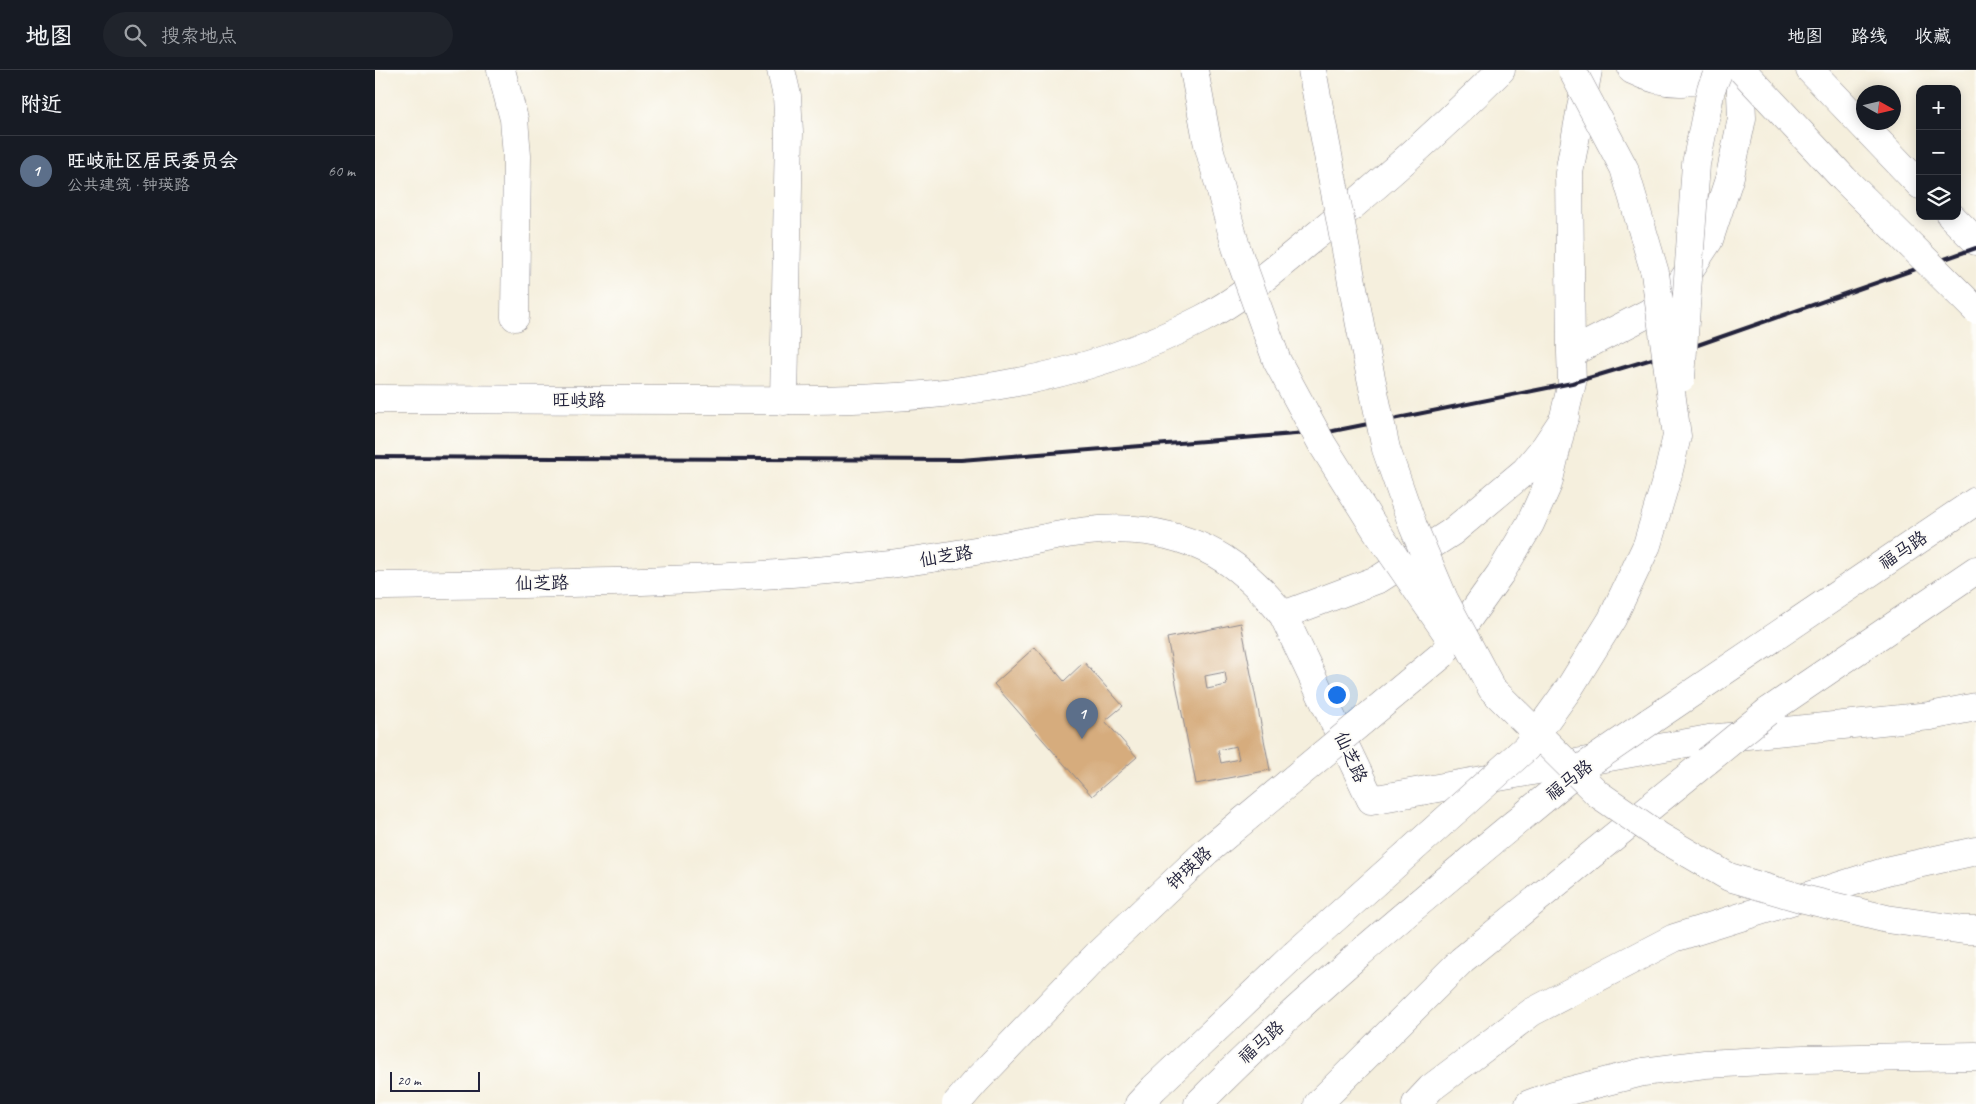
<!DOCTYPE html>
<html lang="zh">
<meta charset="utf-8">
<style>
:root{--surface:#171b24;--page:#20242c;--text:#f1f3f6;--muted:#9ea1a6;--line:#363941;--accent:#1f6fb2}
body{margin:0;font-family:Caveat,"LXGW WenKai TC",sans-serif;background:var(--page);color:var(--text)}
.controls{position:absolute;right:15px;top:15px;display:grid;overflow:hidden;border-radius:10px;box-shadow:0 2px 12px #0003}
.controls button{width:45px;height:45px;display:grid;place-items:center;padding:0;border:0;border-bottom:1px solid var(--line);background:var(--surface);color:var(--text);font:25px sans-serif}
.compass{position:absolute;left:1481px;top:15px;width:45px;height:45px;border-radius:50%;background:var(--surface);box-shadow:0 2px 12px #0003;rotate:98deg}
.scale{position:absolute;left:15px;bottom:12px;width:90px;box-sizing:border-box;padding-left:5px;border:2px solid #22223b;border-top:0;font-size:14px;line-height:18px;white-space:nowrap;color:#22223b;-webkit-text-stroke:4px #fdfcf7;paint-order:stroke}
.you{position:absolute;left:961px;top:624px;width:18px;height:18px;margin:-12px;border:4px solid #fff;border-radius:50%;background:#1a73e8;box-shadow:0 0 0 8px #1a73e833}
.badge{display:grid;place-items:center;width:32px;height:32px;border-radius:50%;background:var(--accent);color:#fff;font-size:16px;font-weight:700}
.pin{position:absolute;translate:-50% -41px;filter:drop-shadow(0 1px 2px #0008)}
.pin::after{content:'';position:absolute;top:26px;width:18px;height:15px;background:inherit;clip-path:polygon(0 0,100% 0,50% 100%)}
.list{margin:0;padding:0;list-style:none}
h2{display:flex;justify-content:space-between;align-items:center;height:65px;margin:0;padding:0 20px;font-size:21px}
h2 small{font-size:16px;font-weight:400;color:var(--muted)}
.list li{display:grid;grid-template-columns:32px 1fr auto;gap:15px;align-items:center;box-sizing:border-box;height:70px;padding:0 20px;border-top:1px solid var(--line)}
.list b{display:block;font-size:19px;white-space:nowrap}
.list p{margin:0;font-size:16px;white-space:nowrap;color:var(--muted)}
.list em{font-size:16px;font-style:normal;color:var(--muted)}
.icon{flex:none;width:28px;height:28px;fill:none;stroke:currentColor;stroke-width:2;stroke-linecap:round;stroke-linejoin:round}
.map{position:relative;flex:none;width:1601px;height:1034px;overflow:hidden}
header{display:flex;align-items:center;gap:30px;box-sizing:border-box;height:70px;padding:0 25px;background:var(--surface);border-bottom:1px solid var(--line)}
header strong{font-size:24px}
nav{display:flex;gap:28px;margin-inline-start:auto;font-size:18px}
.search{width:350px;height:45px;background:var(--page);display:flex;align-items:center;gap:12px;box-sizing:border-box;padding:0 18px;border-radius:28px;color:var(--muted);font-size:19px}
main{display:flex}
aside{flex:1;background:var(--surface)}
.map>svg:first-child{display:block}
.building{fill:#d6ac7d;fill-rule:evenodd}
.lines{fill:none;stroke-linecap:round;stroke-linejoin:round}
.minor-casing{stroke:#8c888c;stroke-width:29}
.tertiary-casing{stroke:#8c888c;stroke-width:29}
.primary-casing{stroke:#8c888c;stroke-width:29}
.trunk-casing{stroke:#8c888c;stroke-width:29}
.minor{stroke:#fff;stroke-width:28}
.tertiary{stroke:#fff;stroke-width:28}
.primary{stroke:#fff;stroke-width:28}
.trunk{stroke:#fff;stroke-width:28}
.rail{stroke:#22223b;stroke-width:4}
.tertiary-bridge-casing{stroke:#8c888c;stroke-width:29;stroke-linecap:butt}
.primary-bridge-casing{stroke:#8c888c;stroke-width:29;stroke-linecap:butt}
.trunk-bridge-casing{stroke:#8c888c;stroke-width:29;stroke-linecap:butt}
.tertiary-bridge{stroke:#fff;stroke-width:28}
.primary-bridge{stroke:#fff;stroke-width:28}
.trunk-bridge{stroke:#fff;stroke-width:28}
.labels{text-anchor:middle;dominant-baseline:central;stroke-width:4;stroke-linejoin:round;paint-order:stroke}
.street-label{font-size:18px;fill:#22223b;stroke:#fdfcf7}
</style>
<header>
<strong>地图</strong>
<div class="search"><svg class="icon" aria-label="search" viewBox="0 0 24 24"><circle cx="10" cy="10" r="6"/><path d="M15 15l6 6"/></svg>搜索地点</div>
<nav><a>地图</a><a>路线</a><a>收藏</a></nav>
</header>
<main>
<aside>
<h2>附近<small></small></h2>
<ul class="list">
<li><span class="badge" style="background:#5c6f8a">1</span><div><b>旺岐社区居民委员会</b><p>公共建筑 · 钟瑛路</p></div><em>60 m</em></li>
</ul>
</aside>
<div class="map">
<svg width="1601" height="1034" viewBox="0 0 1601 1034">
<rect width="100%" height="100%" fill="#fdfcf7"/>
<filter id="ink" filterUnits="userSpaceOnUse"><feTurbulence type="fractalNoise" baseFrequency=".02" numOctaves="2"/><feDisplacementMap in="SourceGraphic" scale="10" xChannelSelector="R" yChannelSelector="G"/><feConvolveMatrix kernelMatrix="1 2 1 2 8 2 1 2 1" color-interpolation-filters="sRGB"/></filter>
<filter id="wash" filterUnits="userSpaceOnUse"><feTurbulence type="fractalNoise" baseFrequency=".0096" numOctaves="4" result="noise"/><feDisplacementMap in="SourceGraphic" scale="20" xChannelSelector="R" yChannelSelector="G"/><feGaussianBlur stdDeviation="1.12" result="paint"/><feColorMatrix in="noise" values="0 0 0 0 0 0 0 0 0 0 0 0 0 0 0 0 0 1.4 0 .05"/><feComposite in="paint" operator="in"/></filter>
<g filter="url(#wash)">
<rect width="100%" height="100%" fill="#f5efdd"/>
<g id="blocks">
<path class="building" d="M866 553 895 700 821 714 792 568ZM850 602 852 615 832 619 830 606ZM861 676 864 689 846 693 843 680Z
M660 577 689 611 709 592 748 636 730 651 762 687 717 726 619 614Z"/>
</g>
</g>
<g filter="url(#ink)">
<use href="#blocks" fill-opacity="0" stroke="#8c888c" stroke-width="1"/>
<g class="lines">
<defs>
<path id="minor" d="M126 0 139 49 142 86 140 247
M406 0 412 26 414 62 409 331"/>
<path id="tertiary" d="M1213 0 1194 103 1196 283 1293 233 1334 170 1355 106 1367 48 1365 0
M1257 0C1293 18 1322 14 1358 0
M0 329C105 330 210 330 315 330 495 331 662 335 827 249 866 229 899 200 932 173 1000 119 1064 61 1126 0
M0 516C169 514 337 513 505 495 551 490 596 482 640 474 684 465 727 455 771 461 834 471 869 497 908 545L996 730 1334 669 1555 646 1601 637
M908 545 1004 509 1077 462 1150 401 1170 377 1190 347
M1073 577 1125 504 1155 454 1173 414 1197 313 1196 283"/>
<path id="primary" d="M1392 642 1601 500
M1274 652 1601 431
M823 1034C941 914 1074 808 1204 700
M943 1034 1087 890 1332 691"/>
<path id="trunk" d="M1435 0 1545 115
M1576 146 1601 171
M764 1034 779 1018 919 885
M1041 1034 1056 1018 1157 942 1299 868 1515 800 1601 781
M1154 1034 1178 1025 1268 1002 1330 994 1428 989 1601 986"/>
</defs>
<use href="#minor" class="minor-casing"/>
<use href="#tertiary" class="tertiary-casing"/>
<use href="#primary" class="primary-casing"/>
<use href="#trunk" class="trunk-casing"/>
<use href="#minor" class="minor"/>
<use href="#tertiary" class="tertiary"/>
<use href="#primary" class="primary"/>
<use href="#trunk" class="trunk"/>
<path class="rail" d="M0 387 586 390 958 361 1197 313 1317 277 1601 178"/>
<defs>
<path id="tertiary-bridge" d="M581 1034 600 1012 722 885 832 781 1068 584"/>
<path id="primary-bridge" d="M1332 691 1392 642
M1204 700 1274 652"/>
<path id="trunk-bridge" d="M819 0 832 70 861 177 902 291 947 374 1001 460 1071 562
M937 0 986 260 1011 379 1038 456 1069 529 1117 619 1223 724 1284 766 1354 807 1429 829 1512 849 1589 860H1601
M1367 0 1469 109 1601 240
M1306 308 1321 94 1336 19 1344 0
M919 885 1151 678 1195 617 1237 549 1272 475 1293 404 1302 366 1280 203 1249 98 1197 0"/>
</defs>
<use href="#tertiary-bridge" class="tertiary-bridge-casing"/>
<use href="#primary-bridge" class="primary-bridge-casing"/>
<use href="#trunk-bridge" class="trunk-bridge-casing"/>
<use href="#tertiary-bridge" class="tertiary-bridge"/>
<use href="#primary-bridge" class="primary-bridge"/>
<use href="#trunk-bridge" class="trunk-bridge"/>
</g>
</g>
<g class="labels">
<g class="street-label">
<text x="204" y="330">旺岐路</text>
<text transform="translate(1528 480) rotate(-34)">福马路</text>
<text transform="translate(571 486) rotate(-9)">仙芝路</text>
<text transform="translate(167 513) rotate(-1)">仙芝路</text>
<text transform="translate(976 687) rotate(65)">仙芝路</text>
<text transform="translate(1194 710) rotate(-38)">福马路</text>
<text transform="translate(814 798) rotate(-43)">钟瑛路</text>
<text transform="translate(886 972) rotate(-42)">福马路</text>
</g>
</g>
</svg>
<div class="controls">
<button>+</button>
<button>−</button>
<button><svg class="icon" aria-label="layers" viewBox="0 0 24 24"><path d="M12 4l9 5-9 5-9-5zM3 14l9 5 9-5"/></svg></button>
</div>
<svg class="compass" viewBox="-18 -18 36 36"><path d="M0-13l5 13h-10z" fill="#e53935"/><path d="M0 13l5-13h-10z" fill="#9ea1a6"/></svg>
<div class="scale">20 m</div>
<div class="you"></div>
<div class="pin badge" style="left:707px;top:669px;background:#5c6f8a">1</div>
</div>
</main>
